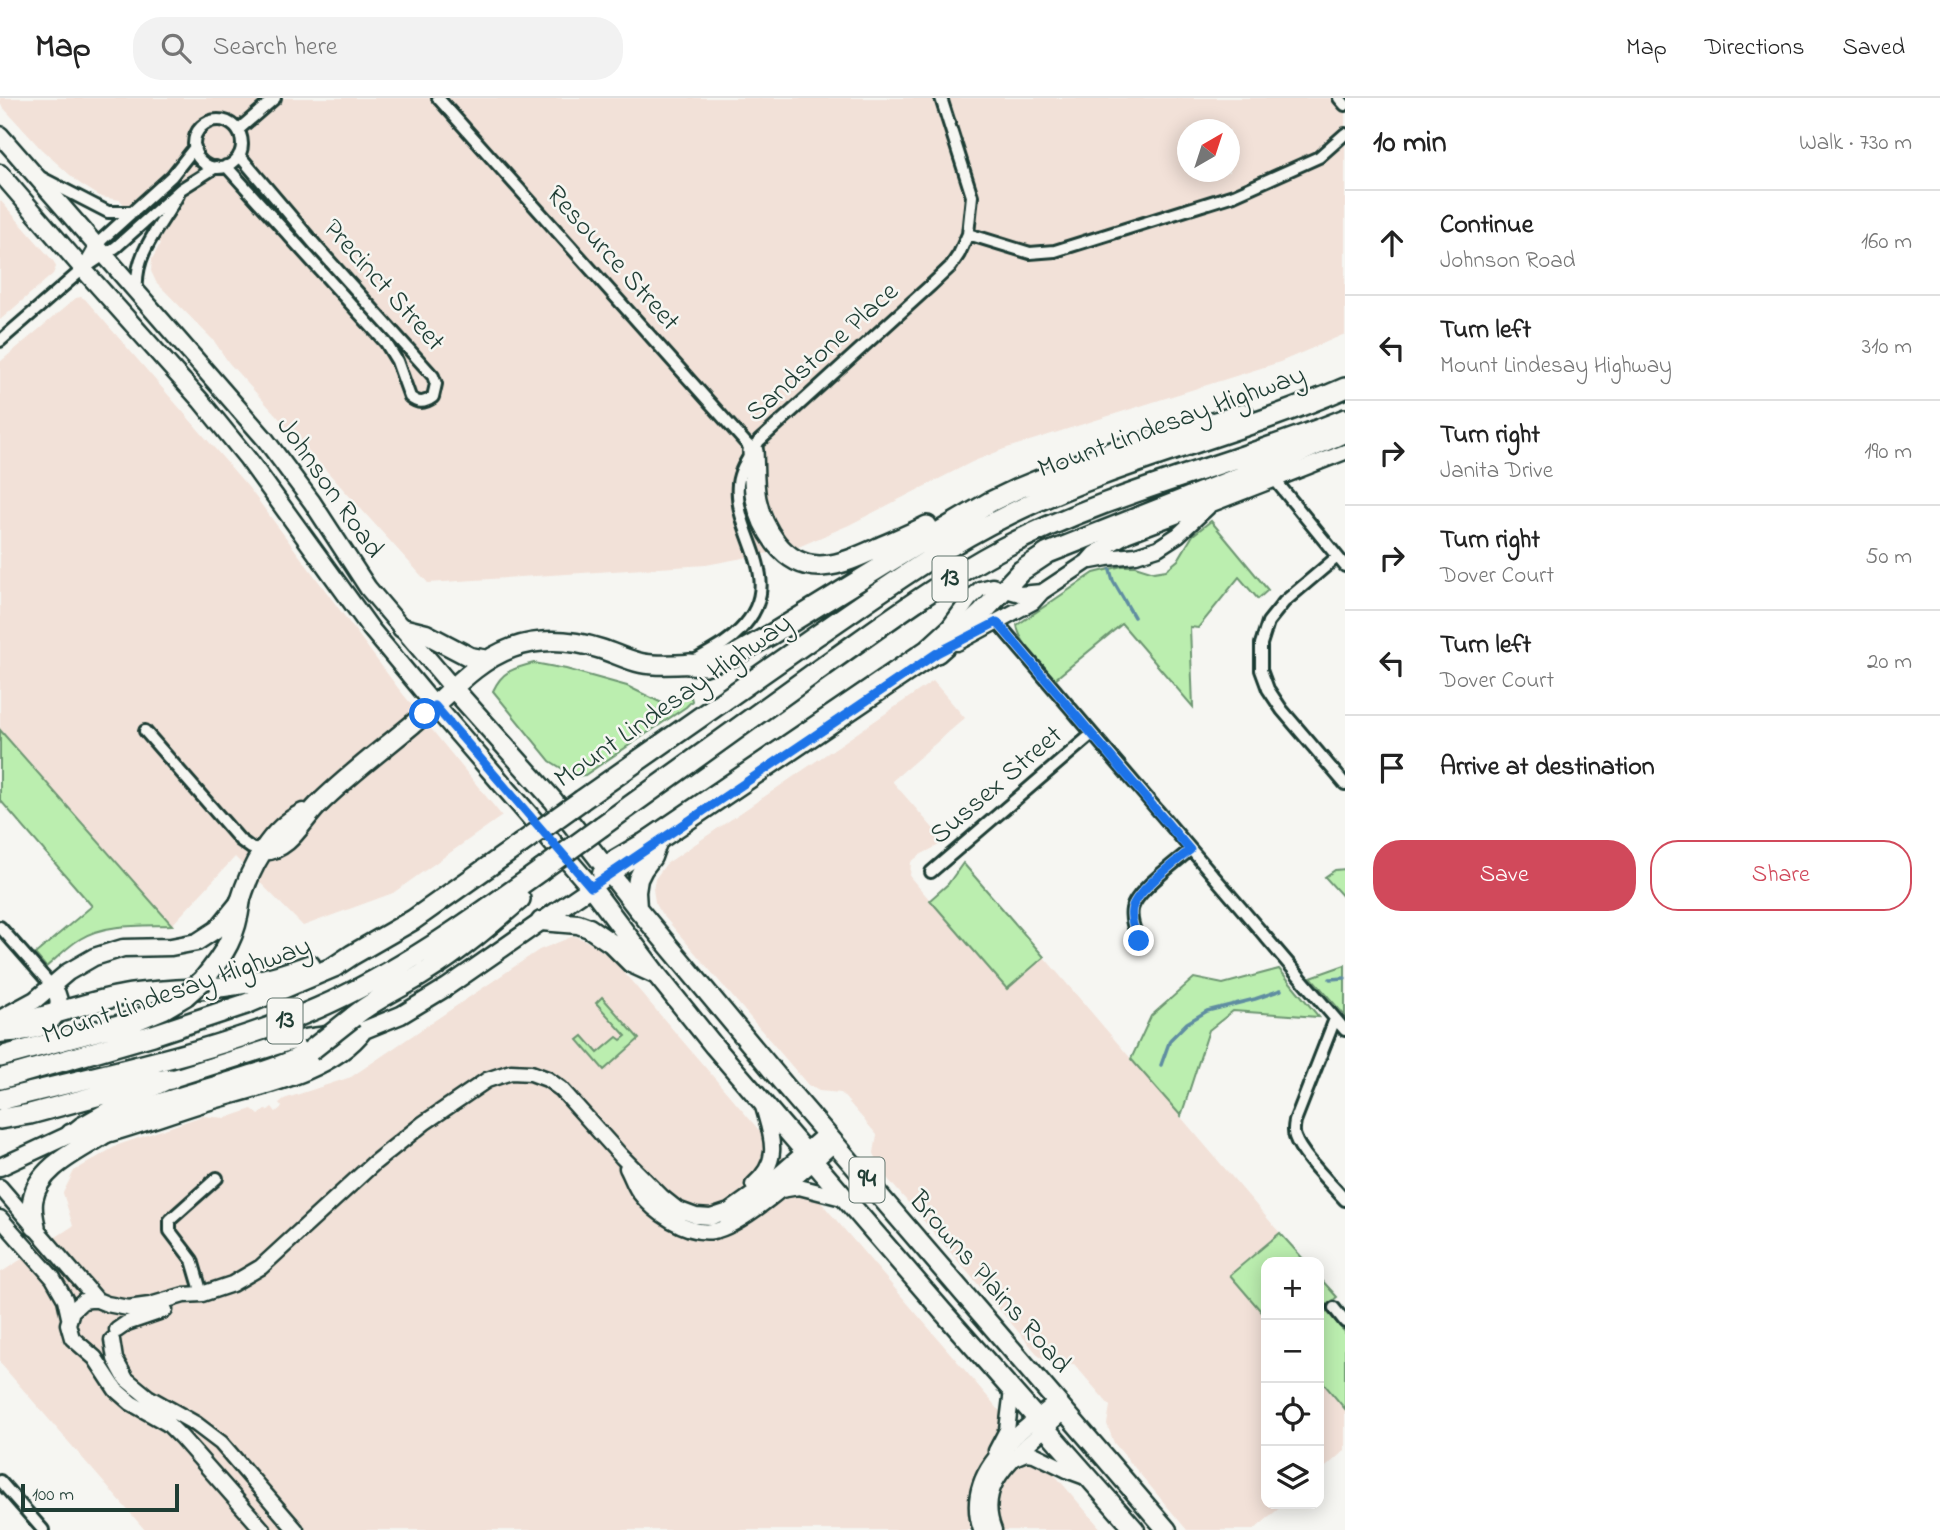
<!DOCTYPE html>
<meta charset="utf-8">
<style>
:root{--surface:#fff;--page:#f2f2f2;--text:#222;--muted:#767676;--line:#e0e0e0;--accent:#d1495b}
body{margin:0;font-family:"Indie Flower",sans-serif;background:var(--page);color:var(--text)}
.controls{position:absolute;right:21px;bottom:21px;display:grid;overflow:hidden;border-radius:14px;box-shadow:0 4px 18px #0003}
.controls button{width:63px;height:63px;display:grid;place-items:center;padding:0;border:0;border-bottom:2px solid var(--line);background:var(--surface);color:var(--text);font:35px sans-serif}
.compass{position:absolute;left:1177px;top:21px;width:63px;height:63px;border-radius:50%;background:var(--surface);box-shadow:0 4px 18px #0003;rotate:39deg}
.scale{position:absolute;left:21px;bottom:18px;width:158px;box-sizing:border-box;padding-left:7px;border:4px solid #1f3d34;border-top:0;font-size:19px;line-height:24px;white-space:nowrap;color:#1f3d34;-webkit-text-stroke:5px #f6f6f2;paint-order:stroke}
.stop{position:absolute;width:21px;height:21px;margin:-16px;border:5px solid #1a73e8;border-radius:50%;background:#fff}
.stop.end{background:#1a73e8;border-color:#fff;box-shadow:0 2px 7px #0008}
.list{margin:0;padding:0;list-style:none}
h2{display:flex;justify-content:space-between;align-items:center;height:91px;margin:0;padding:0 28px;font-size:30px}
h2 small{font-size:23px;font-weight:400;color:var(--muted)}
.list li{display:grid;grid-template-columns:46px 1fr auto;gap:21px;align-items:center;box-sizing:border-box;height:105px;padding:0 28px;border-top:2px solid var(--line)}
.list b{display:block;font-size:26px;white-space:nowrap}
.list p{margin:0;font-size:23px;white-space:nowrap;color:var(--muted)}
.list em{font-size:23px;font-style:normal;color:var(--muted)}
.actions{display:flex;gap:14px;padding:21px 28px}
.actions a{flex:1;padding:16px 0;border:2px solid var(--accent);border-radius:28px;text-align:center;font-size:24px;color:var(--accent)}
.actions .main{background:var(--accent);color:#fff}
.icon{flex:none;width:38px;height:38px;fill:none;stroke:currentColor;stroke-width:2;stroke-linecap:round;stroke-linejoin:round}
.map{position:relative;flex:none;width:1345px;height:1432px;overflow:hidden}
header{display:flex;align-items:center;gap:42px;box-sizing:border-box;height:98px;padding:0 35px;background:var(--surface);border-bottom:2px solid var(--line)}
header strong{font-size:33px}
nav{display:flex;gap:38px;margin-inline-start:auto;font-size:24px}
.search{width:490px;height:63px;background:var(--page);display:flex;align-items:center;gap:18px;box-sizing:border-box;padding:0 24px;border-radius:28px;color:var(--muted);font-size:26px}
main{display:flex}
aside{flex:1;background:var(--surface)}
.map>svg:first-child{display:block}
.built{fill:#f2e1d8;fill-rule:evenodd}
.green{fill:#bbeeaf;stroke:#6d9672;stroke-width:2}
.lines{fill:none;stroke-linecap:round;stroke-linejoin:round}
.stream{stroke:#5f8da1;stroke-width:3.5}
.minor-casing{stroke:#1f3d34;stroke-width:16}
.tertiary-casing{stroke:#1f3d34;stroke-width:19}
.secondary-casing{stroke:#1f3d34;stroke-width:21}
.primary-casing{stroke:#1f3d34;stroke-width:23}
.trunk-casing{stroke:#1f3d34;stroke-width:24}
.minor{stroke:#f6f6f2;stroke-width:10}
.tertiary{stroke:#f6f6f2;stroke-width:14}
.secondary{stroke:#f6f6f2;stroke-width:16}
.primary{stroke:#f6f6f2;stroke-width:18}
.trunk{stroke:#f6f6f2;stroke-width:19}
.trunk-bridge-casing{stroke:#1f3d34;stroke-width:24;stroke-linecap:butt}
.trunk-bridge{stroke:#f6f6f2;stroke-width:19}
.route{stroke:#1a73e8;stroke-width:9}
.labels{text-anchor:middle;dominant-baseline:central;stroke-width:5;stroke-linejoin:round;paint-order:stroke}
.shield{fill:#f6f6f2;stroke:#60746d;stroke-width:2}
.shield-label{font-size:26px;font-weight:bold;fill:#1f3d34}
.street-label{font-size:28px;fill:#1f3d34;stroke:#f6f6f2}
</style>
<header>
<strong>Map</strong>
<div class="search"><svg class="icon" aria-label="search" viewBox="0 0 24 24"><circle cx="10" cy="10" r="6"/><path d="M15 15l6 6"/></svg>Search here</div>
<nav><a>Map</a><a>Directions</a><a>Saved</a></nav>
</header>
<main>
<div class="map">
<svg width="1345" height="1432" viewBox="0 0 1345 1432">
<rect width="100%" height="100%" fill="#f6f6f2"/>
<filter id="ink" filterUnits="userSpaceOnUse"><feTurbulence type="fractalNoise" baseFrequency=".0143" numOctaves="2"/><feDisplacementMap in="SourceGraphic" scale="14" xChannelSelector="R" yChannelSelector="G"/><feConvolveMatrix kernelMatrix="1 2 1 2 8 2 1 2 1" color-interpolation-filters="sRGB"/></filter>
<g filter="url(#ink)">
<path class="built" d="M0 0H1345V236L1280 264 1004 351 972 364 849 427 796 450 706 467 428 485 229 265 214 243 156 184 151 173 152 161 160 146 120 102 101 99 79 85 41 51 0 6ZM1188 32H1230V74H1188Z
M0 102 54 164 56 169 53 176 0 222Z
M81 199 85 201 249 390 398 590 502 718 393 795 303 828 235 759 172 827 0 632V264L76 200Z
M933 583 965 620 892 683 945 744 920 757 911 764 910 779 1007 891 1044 859 1280 1135 1231 1177 1266 1219V1406H1284L1254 1432H1187L1114 1345 1107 1326 1110 1308 1074 1266 1061 1267 1048 1264 1039 1258 882 1074 874 1055 877 1037 841 995 819 993 808 987 661 815 655 804 653 791 655 781 666 766Z
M574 838 582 841 596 848 614 863 1102 1432H145L0 1265V1175L73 1128 63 1095 74 1073 118 1047 202 1018 226 1020 252 1011 259 1017 266 1011 267 1013 272 1009 276 1014 282 1009 279 1005 284 1001 351 979 539 852Z
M1319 1280 1345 1311V1352L1319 1375Z"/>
<path class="green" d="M1211 423 1268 492 1258 501 1239 479 1198 530 1190 529 1193 609 1122 526 1055 581C1043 567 1019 545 1017 527L1094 475 1122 468H1135L1154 474 1166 472 1178 462 1193 437Z
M534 565 566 571 627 588 668 608 683 596 691 599 692 603 686 609 585 677 574 678 550 663 493 593C502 573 514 570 534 565Z
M0 632 172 827C143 828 106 825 80 841 68 848 57 860 46 869L35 856 92 808 0 702Z
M963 765 1044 859 1007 891 930 802 948 786Z
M1345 771V801L1325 779 1335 772Z
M1345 867V918L1311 879Z
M1279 871 1319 919 1233 913 1209 932 1181 1018 1131 961 1151 918 1194 880 1223 886Z
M602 899 639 941 604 972 578 942 583 938 598 955 617 939 621 942 626 938 596 905Z
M1280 1135 1306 1164H1266V1219L1230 1177Z
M1319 1179 1337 1199 1324 1210 1345 1234V1311L1319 1280Z"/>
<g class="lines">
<path class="stream" d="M1110 472 1113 483 1134 519
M1330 881 1345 880
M1161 967 1170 942 1187 925 1207 913 1255 901 1281 892"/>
<defs>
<path id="minor" d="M438 0 753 353
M1339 0 1345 7
M194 46a24 24 0 1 1 48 0a24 24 0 1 1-48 0Z
M238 32 275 0
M226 68 386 245 397 263 410 299C418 306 425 305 433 299L436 286 433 278 317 149 239 57
M42 80 108 114H133
M968 136 1030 155 1055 153 1234 97 1319 59 1345 36
M84 168 96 147 172 78 195 49
M137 192C134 154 161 129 178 97
M0 243 83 171 116 149 181 91 216 69
M1275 382 1345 468
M1337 459 1284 504 1268 524 1261 546V572L1268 591 1282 612 1345 686
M997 524 1345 932
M691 565C708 554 726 547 740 532 790 482 733 439 738 386 740 369 751 357 759 343L931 187 951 168 959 156 968 136 972 98 941 0
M145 633 240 742 251 750 263 753
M931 774 1092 636
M0 829 52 888
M1139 843C1135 833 1130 822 1132 811 1135 794 1176 764 1190 752
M1335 921 1295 1023C1294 1028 1293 1034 1295 1039 1301 1057 1332 1087 1345 1102
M202 1196 192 1162 170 1133V1122L217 1080
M1334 1210 1345 1224
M0 1383 43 1432"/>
<path id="tertiary" d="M1091 463 1107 460 1136 457 1158 450 1178 437 1208 409
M957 545 1033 504 1042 494 1087 464 1094 456 1126 437 1197 410 1212 406 1345 354
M600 775 614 760 643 743 926 550 949 529 969 502 980 491 992 488 1020 496 1042 494
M627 1070C631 1077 634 1087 639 1094 654 1114 686 1137 713 1133 743 1129 810 1067 835 1045
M753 1087C783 1061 771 1038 762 1005
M0 1089 97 1202
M781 1092 799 1089 846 1101
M0 1120 53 1180 65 1201 69 1219
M117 1232 127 1225 165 1212
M112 1242 115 1261 126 1281 148 1299 196 1326 221 1345 296 1432
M996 1353 1007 1332 1012 1292
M1014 1360 1026 1355 1034 1356 1069 1373 1088 1380
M263 1432 181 1339 168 1326 131 1305 116 1292 95 1260 72 1240 68 1226 72 1213 83 1203 90 1202H97L107 1206 128 1210 150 1207 184 1197 202 1196 232 1186 261 1169 374 1065 424 1025 487 982 511 974 531 975 547 981 561 991 622 1059 662 1099 677 1111 696 1118 711 1119 729 1113 770 1084 826 1035
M981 1432C961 1374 1017 1337 1056 1304
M994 1432C979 1394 1002 1370 1028 1346 1040 1335 1052 1324 1065 1313"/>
<path id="secondary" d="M0 37 265 341 312 404 368 490 453 590
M0 75 83 171 201 303 248 361 371 531 435 608
M0 921 35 902 68 874 94 859 123 850 171 849 197 844 217 831 239 804
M0 936C21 934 53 935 58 909 60 901 57 894 52 888
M103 1037C136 1028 168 1016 200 1006 251 990 331 977 364 932
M0 1069 71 1036 81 1028 120 1006 171 981 279 947 305 940 364 932 401 917 447 889 575 800 937 555"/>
<path id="primary" d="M402 530 426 536 470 559 488 562
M453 590 553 702 637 810 787 990 1167 1432
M435 608 591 789 657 877 714 948 943 1214 1135 1432
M263 753C290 751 300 725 318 707 349 676 386 649 419 621 449 596 474 564 512 550 540 540 572 542 601 551 614 555 627 562 641 565 656 568 673 567 689 566
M240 804C250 770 270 731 303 715
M637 810 636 794 638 781 643 771 652 759 657 745
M541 823 578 826 589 830 611 845 631 865 655 876"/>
<path id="trunk" d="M753 353C754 369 753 386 756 401 759 416 767 433 776 445 806 483 842 466 878 450 894 443 911 436 927 428
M937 555 982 515 1021 473 1048 455 1283 362 1345 334
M689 566 705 567 735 557 772 536 915 448 990 404 1017 391 1085 363 1123 350 1244 316
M582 702C660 647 738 592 816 538 879 495 940 450 1008 417 1116 363 1235 338 1345 290
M602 728C674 676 746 624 817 573 878 530 937 485 1003 450 1112 393 1232 367 1345 321
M203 882C225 856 236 837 240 804
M353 919C375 900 402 890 426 874 460 853 490 827 520 801
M0 926C43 923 83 904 125 897 154 892 182 892 211 890 245 887 278 879 310 867
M0 959 134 923 163 911 185 898
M0 981 153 937 246 906 334 869 352 857 413 822 519 747
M0 1002C106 975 217 954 318 910 398 875 469 824 540 773
M0 1021 30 1016 152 983 171 981
M71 1036 84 1033C129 1014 177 1000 224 986 254 976 283 970 310 953
M35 1128C33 1119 31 1110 33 1101 39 1067 83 1051 108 1033"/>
</defs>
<use href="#minor" class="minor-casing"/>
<use href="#tertiary" class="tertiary-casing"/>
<use href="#secondary" class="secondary-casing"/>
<use href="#primary" class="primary-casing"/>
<use href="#trunk" class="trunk-casing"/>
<use href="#minor" class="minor"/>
<use href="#tertiary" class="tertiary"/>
<use href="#secondary" class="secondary"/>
<use href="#primary" class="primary"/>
<use href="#trunk" class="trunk"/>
<defs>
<path id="trunk-bridge" d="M519 747 582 702
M540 773 602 728
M185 898 203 882
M310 953 353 919"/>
</defs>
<use href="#trunk-bridge" class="trunk-bridge-casing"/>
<use href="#trunk-bridge" class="trunk-bridge"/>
</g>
</g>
<g class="lines" filter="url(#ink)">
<path class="route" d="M425 616 435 608 591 789 937 555 997 524 1190 752C1175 764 1135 794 1132 811 1130 822 1135 833 1139 843"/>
</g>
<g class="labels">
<g class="shield">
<rect x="932.5" y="458.5" width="35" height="45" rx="5"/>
<rect x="267.5" y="900.5" width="35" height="45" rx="5"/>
<rect x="849.5" y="1059.5" width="35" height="45" rx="5"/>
</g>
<g class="shield-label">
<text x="950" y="481">13</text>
<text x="285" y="923">13</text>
<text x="867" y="1082">94</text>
</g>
<g class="street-label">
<text transform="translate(612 161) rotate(48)">Resource Street</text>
<text transform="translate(383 188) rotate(48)">Precinct Street</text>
<text transform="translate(823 255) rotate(-42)">Sandstone Place</text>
<text transform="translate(1172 325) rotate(-20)">Mount Lindesay Highway</text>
<text transform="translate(329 390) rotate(55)">Johnson Road</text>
<text transform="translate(674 604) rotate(-35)">Mount Lindesay Highway</text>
<text transform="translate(997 688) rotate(-41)">Sussex Street</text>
<text transform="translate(177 894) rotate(-19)">Mount Lindesay Highway</text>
<text transform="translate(989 1185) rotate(49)">Browns Plains Road</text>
</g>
</g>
</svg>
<div class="controls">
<button>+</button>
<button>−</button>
<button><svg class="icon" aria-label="locate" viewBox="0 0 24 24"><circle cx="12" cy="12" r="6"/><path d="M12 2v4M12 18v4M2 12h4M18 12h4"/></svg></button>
<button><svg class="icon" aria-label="layers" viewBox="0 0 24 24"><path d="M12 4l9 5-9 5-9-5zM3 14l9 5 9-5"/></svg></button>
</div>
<svg class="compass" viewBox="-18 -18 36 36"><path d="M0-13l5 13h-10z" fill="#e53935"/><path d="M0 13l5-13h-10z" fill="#767676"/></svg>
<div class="scale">100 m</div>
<div class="stop" style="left:425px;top:616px"></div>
<div class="stop end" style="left:1139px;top:843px"></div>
</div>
<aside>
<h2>10 min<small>Walk · 730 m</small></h2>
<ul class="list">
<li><svg class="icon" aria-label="ahead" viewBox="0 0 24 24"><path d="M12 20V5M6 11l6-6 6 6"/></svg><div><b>Continue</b><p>Johnson Road</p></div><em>160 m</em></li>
<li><svg class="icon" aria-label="left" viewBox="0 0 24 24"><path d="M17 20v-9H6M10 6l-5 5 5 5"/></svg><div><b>Turn left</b><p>Mount Lindesay Highway</p></div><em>310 m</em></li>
<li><svg class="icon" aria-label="right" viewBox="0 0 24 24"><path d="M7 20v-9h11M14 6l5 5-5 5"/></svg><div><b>Turn right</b><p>Janita Drive</p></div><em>190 m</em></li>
<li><svg class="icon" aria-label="right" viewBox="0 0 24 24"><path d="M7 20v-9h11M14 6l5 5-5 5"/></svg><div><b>Turn right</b><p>Dover Court</p></div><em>50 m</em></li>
<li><svg class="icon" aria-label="left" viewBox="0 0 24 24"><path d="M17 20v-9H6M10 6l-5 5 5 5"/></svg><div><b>Turn left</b><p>Dover Court</p></div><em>20 m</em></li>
<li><svg class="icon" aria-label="arrive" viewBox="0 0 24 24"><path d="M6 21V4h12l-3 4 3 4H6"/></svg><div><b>Arrive at destination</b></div></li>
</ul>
<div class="actions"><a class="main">Save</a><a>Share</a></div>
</aside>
</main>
